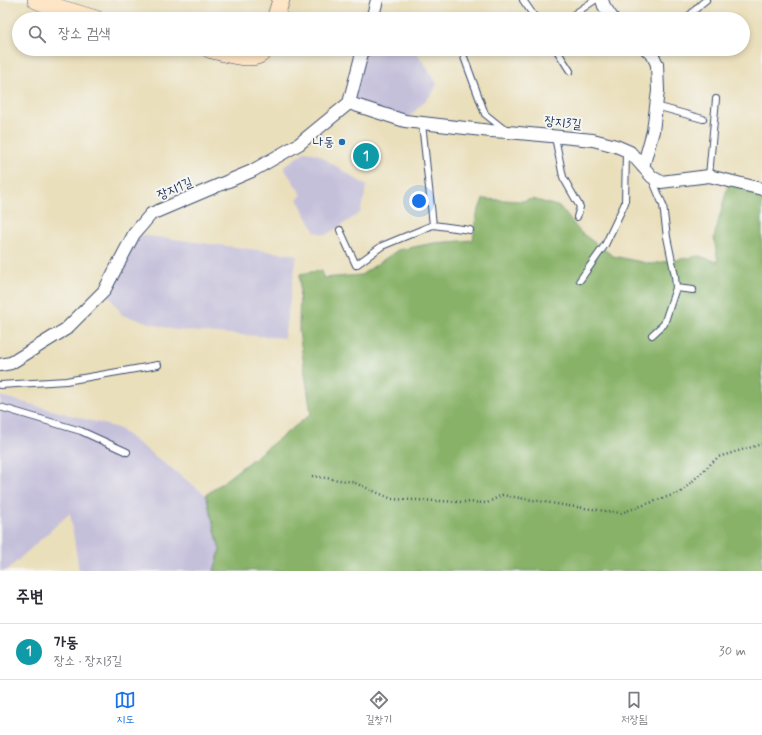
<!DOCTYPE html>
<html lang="ko">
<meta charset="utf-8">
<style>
:root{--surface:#fff;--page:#f2f2f3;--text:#2b2b33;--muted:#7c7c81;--line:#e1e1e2;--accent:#1a73e8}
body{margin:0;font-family:Mynerve,"Poor Story",sans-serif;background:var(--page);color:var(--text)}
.you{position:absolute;left:419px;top:201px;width:14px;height:14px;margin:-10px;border:3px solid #fff;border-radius:50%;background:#1a73e8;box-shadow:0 0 0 6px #1a73e833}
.badge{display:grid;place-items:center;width:26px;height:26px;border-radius:50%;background:var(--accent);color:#fff;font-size:13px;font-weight:700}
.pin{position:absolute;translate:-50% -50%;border:2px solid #fff;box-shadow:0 1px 4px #0006}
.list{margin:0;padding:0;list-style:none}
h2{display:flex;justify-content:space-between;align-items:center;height:52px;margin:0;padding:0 16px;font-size:17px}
h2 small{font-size:13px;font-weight:400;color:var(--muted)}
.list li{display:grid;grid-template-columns:26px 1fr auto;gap:12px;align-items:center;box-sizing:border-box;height:56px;padding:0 16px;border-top:1px solid var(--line)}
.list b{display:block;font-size:15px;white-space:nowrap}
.list p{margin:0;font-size:13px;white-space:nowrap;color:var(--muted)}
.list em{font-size:13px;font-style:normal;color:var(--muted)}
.icon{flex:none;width:22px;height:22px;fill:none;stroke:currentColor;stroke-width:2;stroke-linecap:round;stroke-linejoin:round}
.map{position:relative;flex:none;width:762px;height:571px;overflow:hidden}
.search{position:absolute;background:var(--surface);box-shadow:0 2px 6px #0003;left:12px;right:12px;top:12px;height:44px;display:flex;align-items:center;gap:10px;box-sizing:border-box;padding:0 14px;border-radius:22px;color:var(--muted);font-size:15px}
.sheet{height:108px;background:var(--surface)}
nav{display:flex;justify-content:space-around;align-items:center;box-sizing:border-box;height:56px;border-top:1px solid var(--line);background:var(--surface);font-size:11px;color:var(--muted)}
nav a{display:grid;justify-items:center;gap:2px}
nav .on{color:var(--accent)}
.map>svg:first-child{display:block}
.industrial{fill:#c5c0da}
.forest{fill:#88b268;stroke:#527063}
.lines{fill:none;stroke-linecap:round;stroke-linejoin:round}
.lane-casing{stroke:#3a496c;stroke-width:8}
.street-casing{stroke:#3a496c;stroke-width:14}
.secondary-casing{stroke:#3a496c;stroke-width:18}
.path{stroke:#3a496c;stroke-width:2.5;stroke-dasharray:1 3;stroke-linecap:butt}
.lane{stroke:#fff;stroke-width:6}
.street{stroke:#fff;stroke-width:12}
.secondary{stroke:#fee5c5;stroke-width:17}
.poi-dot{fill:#1f6fb2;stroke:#f6f6f2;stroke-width:1.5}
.labels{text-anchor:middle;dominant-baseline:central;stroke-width:4;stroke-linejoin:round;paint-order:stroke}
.street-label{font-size:13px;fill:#1b2f5e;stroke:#f6f6f2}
.poi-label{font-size:13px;fill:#1b2f5e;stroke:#f6f6f2;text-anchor:end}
</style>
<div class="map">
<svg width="762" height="571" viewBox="0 0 762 571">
<rect width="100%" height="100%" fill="#f6f6f2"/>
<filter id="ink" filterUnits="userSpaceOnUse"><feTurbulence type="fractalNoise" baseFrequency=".025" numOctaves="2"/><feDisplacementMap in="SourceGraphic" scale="8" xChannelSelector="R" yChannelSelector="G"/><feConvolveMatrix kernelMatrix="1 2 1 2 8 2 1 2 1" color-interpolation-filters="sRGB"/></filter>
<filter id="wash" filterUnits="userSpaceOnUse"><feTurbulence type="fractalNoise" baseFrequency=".012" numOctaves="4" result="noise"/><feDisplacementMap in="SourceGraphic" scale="16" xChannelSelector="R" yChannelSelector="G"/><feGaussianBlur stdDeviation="0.9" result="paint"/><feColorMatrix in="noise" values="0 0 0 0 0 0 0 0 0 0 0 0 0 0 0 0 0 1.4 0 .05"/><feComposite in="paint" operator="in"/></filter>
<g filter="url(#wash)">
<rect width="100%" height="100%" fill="#eadfbb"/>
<path class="industrial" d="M363 49H415L437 84 432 94 405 121 349 103Z
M306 151 317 154 367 186 360 213 326 235 315 232 297 199 302 195 283 167Z
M134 234 297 255 284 338 174 330 122 315 112 300 104 291Z
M0 396 118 428 206 495 220 550 214 571H79L70 513 6 571H0Z"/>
<path class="forest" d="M729 181 762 190V571H214L220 550 206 495 311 414 299 331 300 274 322 270 323 278 361 275 398 250 434 243 473 240 476 217 483 199 523 201 533 199 560 207 580 232 613 256 651 264 699 256 718 262 714 238Z"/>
</g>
<g filter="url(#ink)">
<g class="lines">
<defs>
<path id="lane" d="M523 0 536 19
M567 19 595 0
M686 19 701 4 706 0
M556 49 570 71
M464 57 485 114 505 130
M656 106 703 119
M555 137 563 177 580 207 577 217
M709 176 716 99
M433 225 470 230
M340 230 356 265 382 246 433 225 422 123
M580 280 605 245 625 203 626 151
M676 288 693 290
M652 335 664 324 676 288 675 276 667 237 663 205 652 179
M0 385 66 381 158 365
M0 407 81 431 127 452"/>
<path id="street" d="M602 0 604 6 613 19
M372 19 377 0
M349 103 405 121 491 131 508 132 593 140 616 146 630 152 652 177 661 182 709 176 762 189
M643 167 653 131 658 91 657 64 652 54 646 49
M0 365 11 363 66 329 104 291 134 234 151 214 252 171 299 144 349 103 363 49"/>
<path id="secondary" d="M36 0 46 4 96 19
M275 19 281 0
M209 49C220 52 248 61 259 55 262 54 264 51 266 49"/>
</defs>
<use href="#lane" class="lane-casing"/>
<use href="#street" class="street-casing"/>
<use href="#secondary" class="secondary-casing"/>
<path class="path" d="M312 476 353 482 392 499 487 503 502 495 569 506 621 513 681 492 718 457 762 444"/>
<use href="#lane" class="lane"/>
<use href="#street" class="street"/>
<use href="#secondary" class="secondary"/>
</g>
</g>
<circle class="poi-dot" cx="342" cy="142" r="4"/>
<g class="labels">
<g class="street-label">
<text transform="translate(563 123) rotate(6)">장지3길</text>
<text transform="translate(175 189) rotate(-23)">장지1길</text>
</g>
<g class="poi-label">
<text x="334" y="142">나동</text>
</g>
</g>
</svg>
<div class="you"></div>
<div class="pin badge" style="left:366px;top:156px;background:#0f9aa8">1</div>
<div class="search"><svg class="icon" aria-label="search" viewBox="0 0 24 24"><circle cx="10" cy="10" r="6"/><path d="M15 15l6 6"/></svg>장소 검색</div>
</div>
<section class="sheet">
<h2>주변<small></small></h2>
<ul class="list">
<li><span class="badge" style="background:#0f9aa8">1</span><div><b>가동</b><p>장소 · 장지3길</p></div><em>30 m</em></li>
</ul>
</section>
<nav>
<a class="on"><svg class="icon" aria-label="map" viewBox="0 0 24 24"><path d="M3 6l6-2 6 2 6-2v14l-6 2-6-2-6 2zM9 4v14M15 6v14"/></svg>지도</a>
<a><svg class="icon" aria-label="directions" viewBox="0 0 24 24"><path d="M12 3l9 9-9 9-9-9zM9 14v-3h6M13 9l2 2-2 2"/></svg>길찾기</a>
<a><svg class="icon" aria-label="saved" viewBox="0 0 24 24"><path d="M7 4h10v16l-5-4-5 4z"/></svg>저장됨</a>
</nav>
